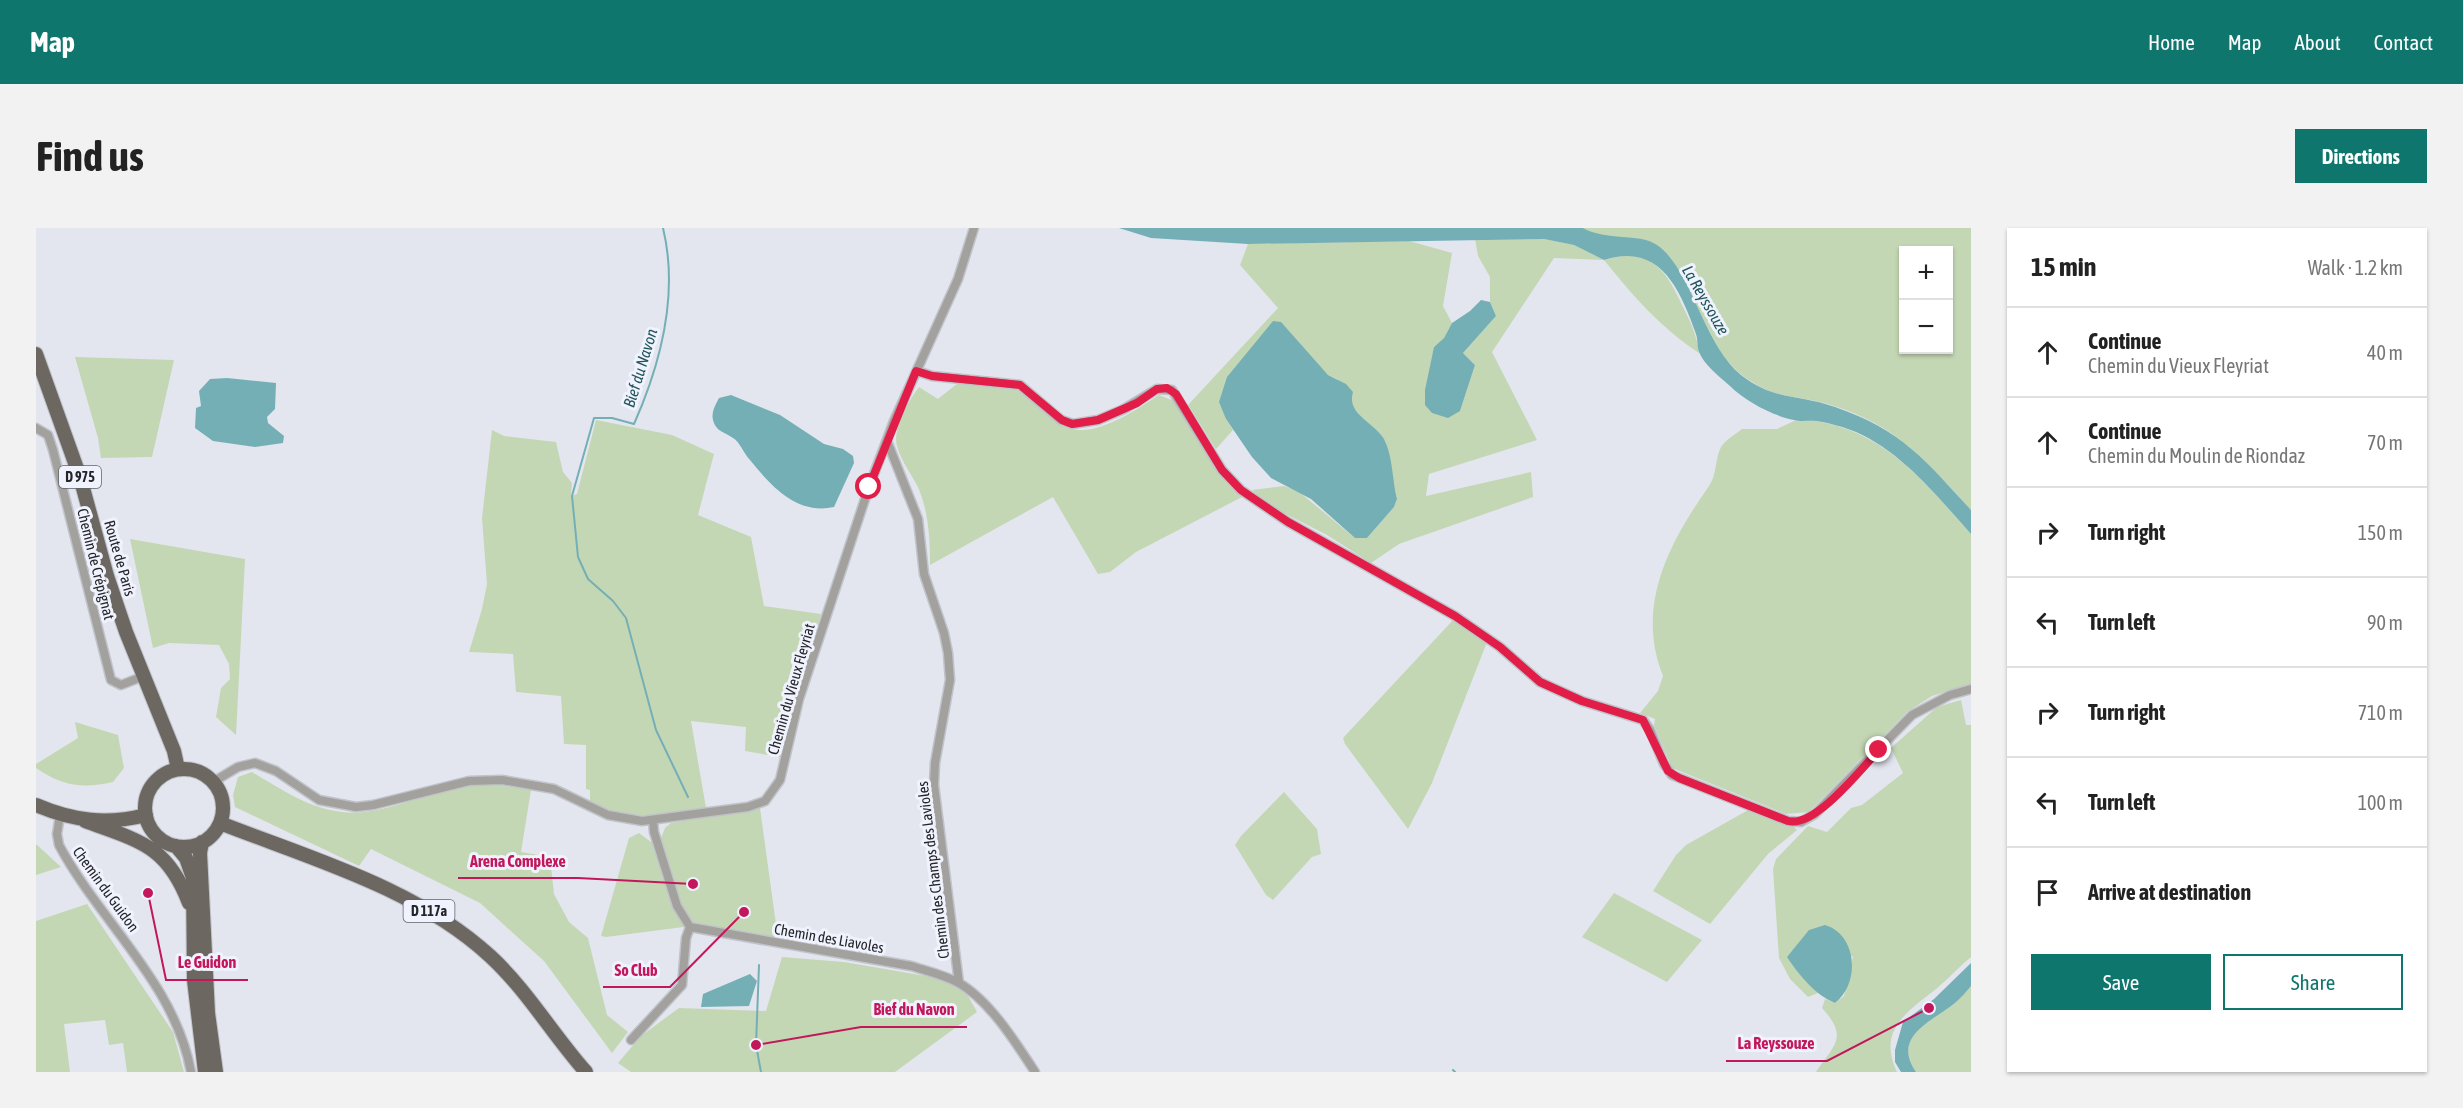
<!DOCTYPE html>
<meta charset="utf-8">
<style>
:root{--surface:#fff;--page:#f2f2f2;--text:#222;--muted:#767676;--line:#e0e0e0;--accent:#0f766e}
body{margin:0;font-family:"Asap Condensed",sans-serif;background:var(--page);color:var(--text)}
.controls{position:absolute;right:18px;top:18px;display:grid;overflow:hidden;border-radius:0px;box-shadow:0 2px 4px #0004}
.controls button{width:54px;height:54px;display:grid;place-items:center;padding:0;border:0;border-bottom:2px solid var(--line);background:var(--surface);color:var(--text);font:30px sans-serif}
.stop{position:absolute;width:18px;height:18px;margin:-14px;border:4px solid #e11d48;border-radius:50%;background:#fff}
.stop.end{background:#e11d48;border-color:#fff;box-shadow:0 2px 6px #0008}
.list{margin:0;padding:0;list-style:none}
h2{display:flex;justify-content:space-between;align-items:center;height:78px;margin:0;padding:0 24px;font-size:26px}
h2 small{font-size:20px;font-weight:400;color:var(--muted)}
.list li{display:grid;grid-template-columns:39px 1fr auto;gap:18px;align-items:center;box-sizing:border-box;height:90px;padding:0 24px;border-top:2px solid var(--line)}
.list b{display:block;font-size:22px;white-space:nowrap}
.list p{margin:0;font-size:20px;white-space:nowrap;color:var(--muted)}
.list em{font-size:20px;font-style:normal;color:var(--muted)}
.actions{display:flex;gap:12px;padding:18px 24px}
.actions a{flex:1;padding:14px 0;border:2px solid var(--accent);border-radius:0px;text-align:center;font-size:21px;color:var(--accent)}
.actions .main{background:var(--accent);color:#fff}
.icon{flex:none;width:33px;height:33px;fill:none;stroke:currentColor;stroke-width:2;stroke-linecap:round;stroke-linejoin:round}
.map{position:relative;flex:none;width:1935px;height:844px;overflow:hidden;border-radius:0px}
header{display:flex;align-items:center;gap:36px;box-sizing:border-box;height:84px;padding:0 30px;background:var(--accent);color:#fff}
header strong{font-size:28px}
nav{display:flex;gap:33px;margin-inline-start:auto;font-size:21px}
.intro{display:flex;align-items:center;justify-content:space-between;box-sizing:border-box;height:144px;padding:0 36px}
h1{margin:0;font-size:42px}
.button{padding:15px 27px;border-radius:0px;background:var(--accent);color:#fff;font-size:21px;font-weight:700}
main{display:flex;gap:36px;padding:0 36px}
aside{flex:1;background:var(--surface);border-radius:0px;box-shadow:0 2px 4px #0004}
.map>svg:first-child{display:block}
.green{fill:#c4d7b4;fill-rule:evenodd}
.water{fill:#74afb5}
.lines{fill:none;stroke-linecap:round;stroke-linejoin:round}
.stream{stroke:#74afb5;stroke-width:2}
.minor-casing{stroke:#c1c3cb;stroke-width:11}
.primary-casing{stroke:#c1c3cb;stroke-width:16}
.minor{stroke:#a3a19d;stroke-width:8}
.primary{stroke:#6c6861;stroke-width:14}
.route{stroke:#e11d48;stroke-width:8}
.labels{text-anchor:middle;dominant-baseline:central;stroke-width:6;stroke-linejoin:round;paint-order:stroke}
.shield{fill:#f0f3fd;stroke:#616369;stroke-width:1.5}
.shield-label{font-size:14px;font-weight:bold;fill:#242529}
.street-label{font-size:15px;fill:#242529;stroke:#f0f3fd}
.water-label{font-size:16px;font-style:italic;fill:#21555a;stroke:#f0f3fd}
.leader{fill:none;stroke:#c2185b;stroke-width:2}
.callout-dot{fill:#c2185b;stroke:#f0f3fd;stroke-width:2}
.callout-label{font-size:16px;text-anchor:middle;font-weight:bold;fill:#c2185b;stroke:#f0f3fd;stroke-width:6;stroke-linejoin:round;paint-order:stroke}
</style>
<header>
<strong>Map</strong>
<nav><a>Home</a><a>Map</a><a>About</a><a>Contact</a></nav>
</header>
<div class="intro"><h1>Find us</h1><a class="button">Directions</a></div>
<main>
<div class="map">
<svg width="1935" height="844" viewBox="0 0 1935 844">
<rect width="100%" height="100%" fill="#e3e6ef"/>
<path class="green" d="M1547 0H1935V282C1890 233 1861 197 1795 177 1758 166 1740 173 1706 147 1683 130 1673 99 1658 76 1643 52 1620 31 1601 10L1561 8ZM1868 22H1912V122H1868Z
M1439 11H1508L1538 17 1568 32C1612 18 1629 39 1646 77 1654 93 1661 107 1663 125 1625 100 1597 68 1568 32L1518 30 1456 124 1501 212 1393 246 1390 268 1495 244 1497 269 1363 316 1335 335 1291 307 1230 276 1216 262 1248 258 1262 263 1319 310H1331L1358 279 1361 271 1349 213 1319 183 1301 151 1292 147 1283 138 1190 191 1197 202 1180 221 1152 177 1242 80 1204 37 1212 16 1373 13 1416 25 1407 78 1416 95 1408 110 1398 119 1424 183 1439 137 1427 125 1460 88 1454 74V49L1442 28Z
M39 129 138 132 116 229 65 230 62 210Z
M922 155C942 157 968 155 987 164 1002 171 1012 187 1026 196 1052 216 1101 181 1123 167L1138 173 1186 248 1206 269 1100 324 1074 344 1062 346 1017 269 894 337C894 313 893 288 884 264 878 249 865 234 861 218 856 201 873 172 883 159L902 171Z
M560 192 636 207 678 226 662 287 715 309 728 378 785 386 754 481 744 529 709 523 710 499 655 493 670 580C625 587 597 594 554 574V562L550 561V517L528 516 525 468 480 464 477 426 433 424 446 381 451 356 446 290 456 202 468 208 520 214 527 244 536 255 535 268 541 266Z
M1769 192C1845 198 1888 253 1935 306V456L1896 468 1871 484 1773 584 1750 586 1636 540 1618 497 1619 491 1604 485 1622 463 1627 448C1599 378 1633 315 1673 258 1681 247 1679 230 1685 219 1689 212 1700 206 1706 201H1741L1758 193Z
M94 311 209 331 200 507 180 489 185 460 194 451 193 436 183 417 133 415 117 420Z
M1418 391 1451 414 1396 555 1372 601 1309 516 1307 510Z
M1925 472 1930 497H1935V729C1923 739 1912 751 1900 761 1871 784 1841 802 1861 844H1780C1800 815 1812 809 1786 780L1789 771 1799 775 1808 768 1817 728 1761 743 1782 765 1772 769 1754 751 1743 730 1737 641 1740 631 1772 598 1791 604 1815 580 1826 577 1867 545 1855 520 1901 479Z
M39 494 82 507 88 540 77 554C47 561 26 558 0 540V536L42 510Z
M216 544C242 559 269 578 300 583 341 591 381 567 421 559 446 554 470 558 495 562L485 624 514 629 518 666 533 694 552 710 571 787 592 804 576 825 508 733 444 675 335 621 323 638 199 579 197 567 202 549Z
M1248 564 1281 601 1285 626 1276 629 1237 672 1230 667 1199 617 1205 608Z
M724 580 742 711 663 697 570 709 565 708 593 610 603 605 615 614 625 610 629 600 635 595Z
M1714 581 1757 598 1761 602 1732 626 1674 696 1617 663 1640 627 1650 617Z
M0 616 25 639 0 647Z
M1578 665 1666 712 1631 754 1546 709Z
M51 676 137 804 148 844H91L87 815 73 817 69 792 28 796 34 844H0V693Z
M746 729 808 734 890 748 915 755 931 766 941 784 859 844H595L582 835 605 808 643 780 730 783Z
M1935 758V844H1880C1855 808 1897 793 1919 775 1925 770 1930 764 1935 758Z"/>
<path class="water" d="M1083 0H1547C1570 13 1604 5 1621 17 1655 40 1667 116 1705 147 1738 173 1763 166 1799 179 1866 202 1889 232 1935 282V306C1901 268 1867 225 1820 204 1808 199 1793 195 1780 193 1773 192 1765 194 1758 192 1737 188 1709 173 1694 158 1684 149 1668 137 1663 124 1661 119 1662 112 1660 106 1644 61 1624 14 1568 32L1538 17 1508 11 1212 16 1115 10Z
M1445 72 1454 74 1460 88 1427 125 1439 137 1424 183 1412 190 1396 185 1389 177V162L1398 119 1408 110 1416 95 1434 83Z
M1237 93 1245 94 1292 147 1310 156 1317 164C1310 186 1338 194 1348 211 1357 228 1356 252 1361 271L1358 279 1331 310H1319L1275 271 1235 250 1216 229 1190 191 1183 174 1191 149Z
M191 150 240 155 239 181 231 189 232 195 248 208 247 215 219 219 177 213 159 200 160 180 165 178 163 163 174 151Z
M695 167 744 187 788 216 807 221 817 228 818 235 798 279C761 287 736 259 714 232 708 226 704 214 697 210 689 204 680 204 677 192 675 184 680 176 683 170Z
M1789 697C1822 707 1824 756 1799 775 1779 767 1763 747 1751 729L1773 702Z
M1935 735V758C1930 764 1925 770 1919 775 1897 793 1855 808 1880 844H1865L1859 834V822L1867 794 1898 771Z
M714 746 721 753 713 778 665 779 667 766Z"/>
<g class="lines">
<path class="stream" d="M627 0C643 66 625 135 598 196L576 190H558L536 268 542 329 552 351 577 373 590 390 620 502 652 569
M723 737 720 817 725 844
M1417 842 1419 844"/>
<defs>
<path id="minor" d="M881 143 896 148 984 157 1025 192 1037 196 1062 192 1088 181 1121 161 1136 162 1186 242 1205 262 1252 294 1419 388 1464 419 1504 454 1546 473 1607 492 1614 502 1628 536 1636 547 1752 593 1765 594 1779 586 1876 487 1914 467 1935 461
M0 200 12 207 17 222 75 452 85 457 108 448
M851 213 882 291 888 346 908 405 912 425 914 452 899 535 898 557 923 755
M177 554 202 539 219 535 240 543 283 572 320 579 337 577 433 553 466 552 518 561 572 587 606 593 712 579 729 573 744 552 763 471 833 259 858 193 922 51 938 0
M24 587 21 606 23 617C64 694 139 755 155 844
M617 592 618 604 641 678 654 699 875 738C891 743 908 747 923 755 954 773 980 815 999 844
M595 812 646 757 650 710 654 699"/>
<path id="primary" d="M0 126 44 249 71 348 90 404 138 523 142 541
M109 580a39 39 0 1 1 78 0a39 39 0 1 1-78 0Z
M0 577C37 593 71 597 110 587
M49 593C103 613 131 617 153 675
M184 595C276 631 380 660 454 728 491 762 517 807 550 844
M166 614 164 625 172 785 180 844
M140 618 150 630 157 650 158 752 169 844"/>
</defs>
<use href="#minor" class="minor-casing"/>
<use href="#primary" class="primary-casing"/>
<use href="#minor" class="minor"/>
<use href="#primary" class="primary"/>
</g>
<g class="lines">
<path class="route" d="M833 259 880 143 896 148 984 157 1026 192 1036 196 1062 192 1101 175 1121 161 1131 160 1140 166 1186 242 1205 262 1252 294 1419 388 1464 419 1504 454 1546 473 1607 492 1632 543 1643 550 1752 593C1779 600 1825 541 1843 522"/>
</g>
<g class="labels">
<g class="shield">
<rect x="23" y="238" width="42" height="22" rx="4.5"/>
<rect x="367.5" y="672" width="51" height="22" rx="4.5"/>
</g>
<g class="shield-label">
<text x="44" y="249">D 975</text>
<text x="393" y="683">D 117a</text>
</g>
<g class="street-label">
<text transform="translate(84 330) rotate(74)">Route de Paris</text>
<text transform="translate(60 336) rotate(76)">Chemin de Crépignat</text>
<text transform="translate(755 461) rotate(-74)">Chemin du Vieux Fleyriat</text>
<text transform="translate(897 642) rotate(-97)">Chemin des Champs des Lavioles</text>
<text transform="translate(70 661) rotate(54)">Chemin du Guidon</text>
<text transform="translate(793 710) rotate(10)">Chemin des Liavoles</text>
</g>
<g class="water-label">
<text transform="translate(1670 72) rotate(60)">La Reyssouze</text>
<text transform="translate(604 140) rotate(-73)">Bief du Navon</text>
</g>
</g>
<path class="leader" d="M657 656L542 650H422M112 665L130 752H212M708 684L634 759H567M720 817L825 799H931M1893 780L1791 833H1690"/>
<g class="callout-dot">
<circle cx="657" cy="656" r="6"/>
<circle cx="112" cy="665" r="6"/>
<circle cx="708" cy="684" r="6"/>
<circle cx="720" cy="817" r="6"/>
<circle cx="1893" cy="780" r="6"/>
</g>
<g class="callout-label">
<text x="482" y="639">Arena Complexe</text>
<text x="171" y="740">Le Guidon</text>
<text x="600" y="748">So Club</text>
<text x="878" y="787">Bief du Navon</text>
<text x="1740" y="821">La Reyssouze</text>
</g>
</svg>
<div class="controls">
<button>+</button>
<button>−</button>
</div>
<div class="stop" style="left:833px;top:259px"></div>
<div class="stop end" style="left:1843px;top:522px"></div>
</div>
<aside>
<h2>15 min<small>Walk · 1.2 km</small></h2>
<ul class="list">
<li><svg class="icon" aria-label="ahead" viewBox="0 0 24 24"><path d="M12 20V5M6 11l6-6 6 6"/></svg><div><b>Continue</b><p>Chemin du Vieux Fleyriat</p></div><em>40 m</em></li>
<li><svg class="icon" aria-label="ahead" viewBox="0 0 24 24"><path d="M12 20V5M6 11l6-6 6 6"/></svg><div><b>Continue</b><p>Chemin du Moulin de Riondaz</p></div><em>70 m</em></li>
<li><svg class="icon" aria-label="right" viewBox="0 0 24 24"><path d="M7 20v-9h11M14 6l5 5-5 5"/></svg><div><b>Turn right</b></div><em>150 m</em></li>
<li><svg class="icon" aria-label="left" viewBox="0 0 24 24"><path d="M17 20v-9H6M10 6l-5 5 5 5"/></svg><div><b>Turn left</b></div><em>90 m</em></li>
<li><svg class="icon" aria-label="right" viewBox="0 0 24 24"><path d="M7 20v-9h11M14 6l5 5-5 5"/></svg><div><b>Turn right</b></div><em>710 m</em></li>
<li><svg class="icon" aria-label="left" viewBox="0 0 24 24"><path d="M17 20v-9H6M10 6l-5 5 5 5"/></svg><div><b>Turn left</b></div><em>100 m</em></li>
<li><svg class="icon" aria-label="arrive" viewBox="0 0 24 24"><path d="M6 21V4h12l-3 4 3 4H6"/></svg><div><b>Arrive at destination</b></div></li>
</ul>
<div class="actions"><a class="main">Save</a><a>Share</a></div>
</aside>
</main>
